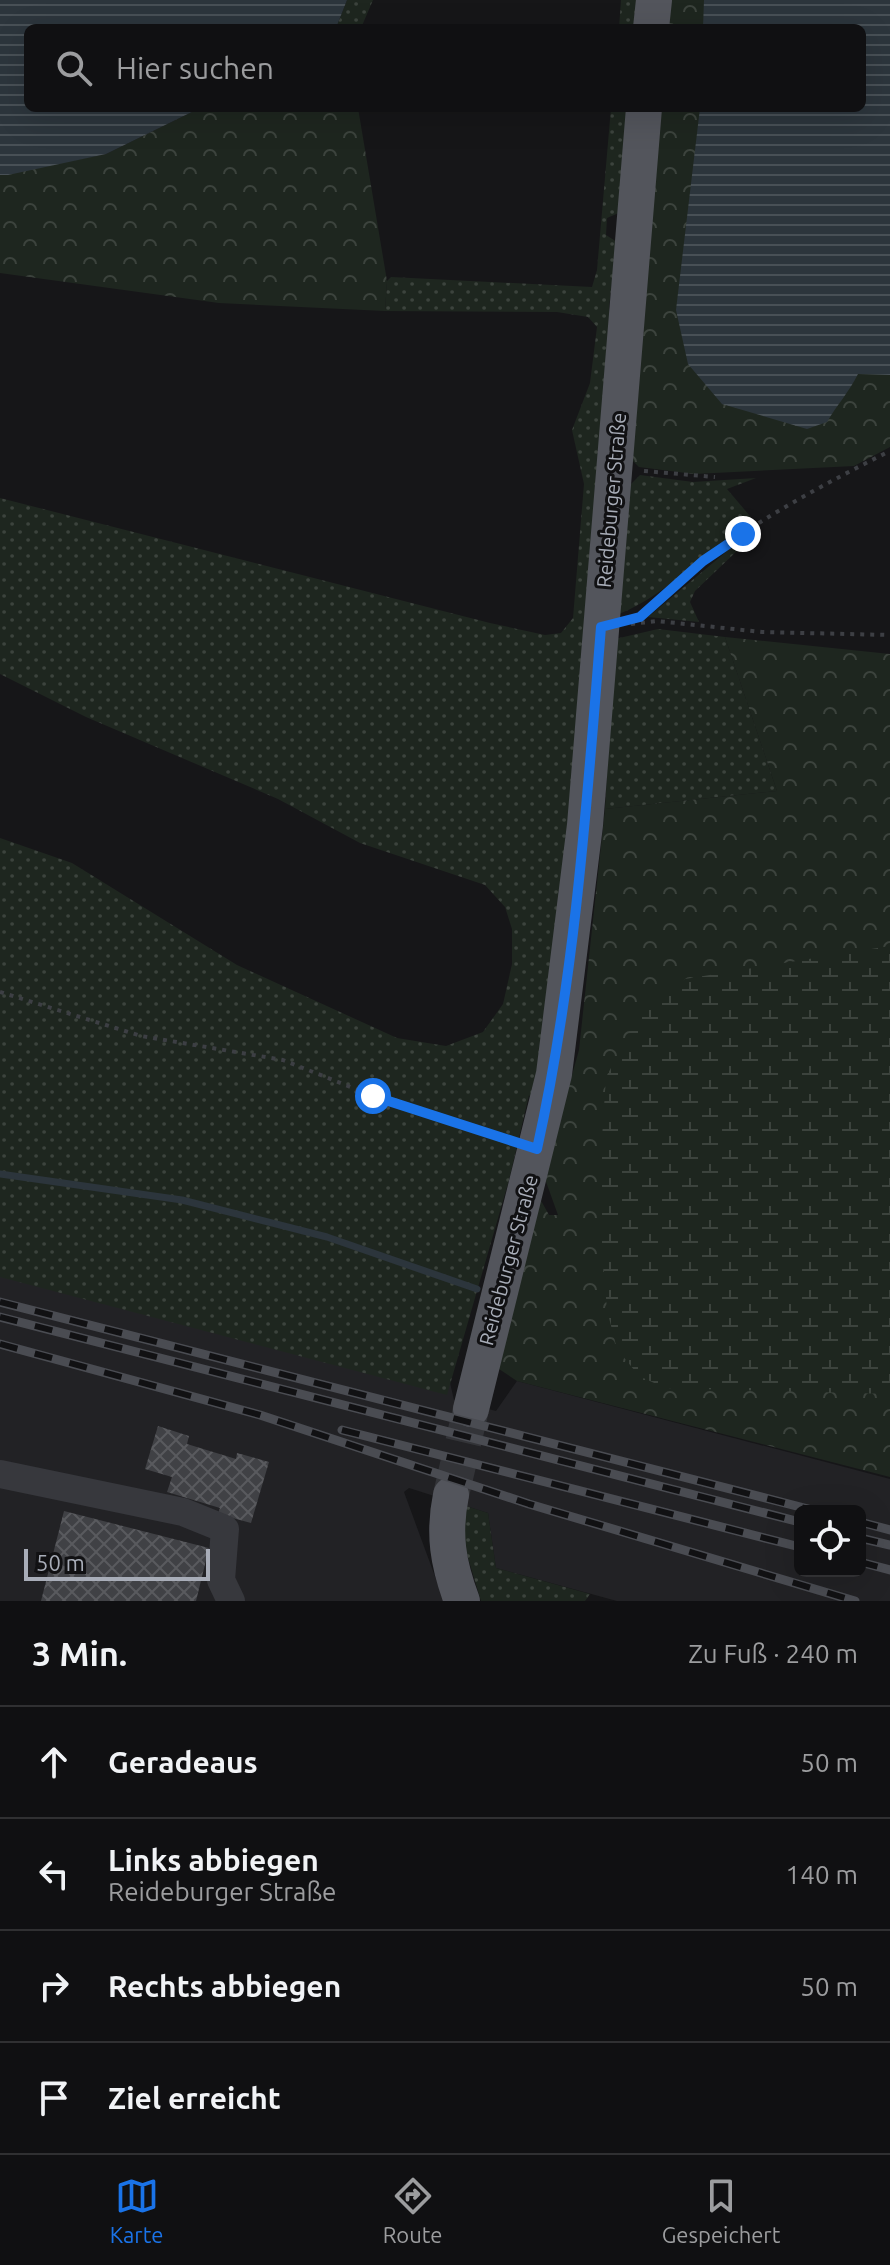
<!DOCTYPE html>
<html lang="de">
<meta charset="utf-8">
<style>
:root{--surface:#101012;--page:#19191b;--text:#f1f3f6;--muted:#9c9d9f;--line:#303032;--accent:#1a73e8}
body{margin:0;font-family:Ubuntu,sans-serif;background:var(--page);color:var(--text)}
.controls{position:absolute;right:24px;bottom:24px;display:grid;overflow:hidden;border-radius:12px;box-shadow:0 8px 32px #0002}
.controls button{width:72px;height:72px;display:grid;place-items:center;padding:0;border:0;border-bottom:2px solid var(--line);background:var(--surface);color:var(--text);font:40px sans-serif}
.scale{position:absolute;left:24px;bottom:20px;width:186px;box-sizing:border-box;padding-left:8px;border:4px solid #a8adb8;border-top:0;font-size:22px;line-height:28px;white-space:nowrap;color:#a8adb8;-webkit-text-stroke:6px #111113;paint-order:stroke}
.stop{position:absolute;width:24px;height:24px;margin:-18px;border:6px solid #1a73e8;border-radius:50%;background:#fff}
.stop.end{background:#1a73e8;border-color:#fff;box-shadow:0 2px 8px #0008}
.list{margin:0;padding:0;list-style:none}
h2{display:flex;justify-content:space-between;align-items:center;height:104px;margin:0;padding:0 32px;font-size:34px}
h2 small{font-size:26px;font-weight:400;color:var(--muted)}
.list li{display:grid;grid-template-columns:52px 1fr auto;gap:24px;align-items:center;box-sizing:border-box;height:112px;padding:0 32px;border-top:2px solid var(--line)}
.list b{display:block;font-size:30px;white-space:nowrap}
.list p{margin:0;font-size:26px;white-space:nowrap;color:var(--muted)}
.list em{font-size:26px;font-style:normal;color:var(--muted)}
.icon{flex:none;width:44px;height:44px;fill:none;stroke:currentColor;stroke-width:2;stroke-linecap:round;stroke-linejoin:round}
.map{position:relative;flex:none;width:890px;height:1601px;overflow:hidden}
.search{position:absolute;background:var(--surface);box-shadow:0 8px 32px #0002;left:24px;right:24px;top:24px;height:88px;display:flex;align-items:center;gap:20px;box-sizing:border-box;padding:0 28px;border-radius:12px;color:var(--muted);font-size:30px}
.sheet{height:552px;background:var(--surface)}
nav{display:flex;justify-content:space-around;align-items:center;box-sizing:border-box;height:112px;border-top:2px solid var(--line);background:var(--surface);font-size:22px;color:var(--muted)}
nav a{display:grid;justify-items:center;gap:4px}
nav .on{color:var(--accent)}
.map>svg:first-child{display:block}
.built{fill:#222225;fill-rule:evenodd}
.grass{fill:url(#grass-dots)}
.forest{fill:url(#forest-crowns)}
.wetland{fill:url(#wetland-marsh)}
.water{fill:url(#water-rules)}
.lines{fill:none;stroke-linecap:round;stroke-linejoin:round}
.stream{stroke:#2c353c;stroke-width:7}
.building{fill:url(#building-cross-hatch)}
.major-tunnel{stroke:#333438;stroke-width:36;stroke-dasharray:36 18;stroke-linecap:butt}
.path{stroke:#3d3f44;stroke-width:4;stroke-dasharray:4 6;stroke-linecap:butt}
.minor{stroke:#37383d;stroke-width:28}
.major{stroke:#53555c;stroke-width:36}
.rail-casing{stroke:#4a4c52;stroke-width:9}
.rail{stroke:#111113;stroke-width:6;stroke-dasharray:18;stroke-linecap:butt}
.route{stroke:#1a73e8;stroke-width:10}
.labels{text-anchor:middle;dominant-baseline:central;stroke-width:6;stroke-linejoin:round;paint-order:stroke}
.street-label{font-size:20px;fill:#a8adb8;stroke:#111113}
</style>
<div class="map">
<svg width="890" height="1601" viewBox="0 0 890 1601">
<defs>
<pattern id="grass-dots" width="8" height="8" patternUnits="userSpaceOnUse" patternTransform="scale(2)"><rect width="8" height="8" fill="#1e261f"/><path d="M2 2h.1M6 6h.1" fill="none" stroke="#3c433d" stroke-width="1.8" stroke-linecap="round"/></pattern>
<pattern id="forest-crowns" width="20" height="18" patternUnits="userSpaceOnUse" patternTransform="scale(2)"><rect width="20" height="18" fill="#1e261f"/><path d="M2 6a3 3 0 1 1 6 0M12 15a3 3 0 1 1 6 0" fill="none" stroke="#3c433d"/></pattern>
<pattern id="wetland-marsh" width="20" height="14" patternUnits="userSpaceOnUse" patternTransform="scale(2)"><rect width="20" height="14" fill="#1e261f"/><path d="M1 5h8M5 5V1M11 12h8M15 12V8" fill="none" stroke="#3c433d"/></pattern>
<pattern id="water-rules" width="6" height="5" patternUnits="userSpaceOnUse" patternTransform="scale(2)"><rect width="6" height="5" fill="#2c353c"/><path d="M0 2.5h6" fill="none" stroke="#485056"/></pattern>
<pattern id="building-cross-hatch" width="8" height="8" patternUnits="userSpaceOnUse" patternTransform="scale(2)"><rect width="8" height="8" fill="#404145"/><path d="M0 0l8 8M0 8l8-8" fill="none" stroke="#595a5e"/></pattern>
</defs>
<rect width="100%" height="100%" fill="#161618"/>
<path class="built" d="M0 1252 446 1365 454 1400 496 1411 517 1381 890 1479V1601H617L496 1568 488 1513 409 1488 404 1492 444 1601H0ZM800 1511H860V1571H800Z"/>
<path class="grass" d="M347 0H373L361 28H336Z
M621 0H640L637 28H619Z
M611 108H630L621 212 607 218 606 235 617 242 609 307 611 329 570 845 536 1108 529 1095 509 1180 447 1395 0 1277V838L72 863 237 965 397 1038 446 1046 483 1032 503 1004 512 964V929L505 907 485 885 360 843 278 799 86 717 0 674V498L490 623 545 635 561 633 573 618 584 484 572 430 590 383 597 327 588 317 557 312 385 311 387 281 391 277 592 287 597 270Z
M640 475 693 482 756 478 727 489 755 522C706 548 670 594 619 614L624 491Z
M760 529 695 591 690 602 699 622 648 617 738 542Z
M658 629 725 637 777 791 605 809 615 639Z
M466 1506 488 1513 496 1568 590 1594 585 1601H481L462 1538Z"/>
<path class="forest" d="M667 0H711L710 28H665Z
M200 108H358L387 281 385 311 219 303 0 273V175L106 154Z
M658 108H706L858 368 890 370V447L854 466 694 474 639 467 627 455Z
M725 637 890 654V1477L517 1381 496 1367 539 1197 549 1215H558L544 1176 579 1050 605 809 777 791Z"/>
<path class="wetland" d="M890 946V1394L665 1388 639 1376 617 1349 607 1310 598 1201 606 1077 638 1019 685 979Z"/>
<path class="water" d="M0 0H347L336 28H28V108H200L106 154 8 175H0Z
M704 0H890V375L858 374C849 392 837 405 827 422L807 429 722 404 688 364 676 310 700 108H862V28H703Z"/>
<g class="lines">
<path class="stream" d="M0 1174 182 1200 327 1237 477 1289"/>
</g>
<path class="building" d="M158 1426 189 1436 187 1444 236 1459 237 1453 269 1462 251 1523 218 1514 220 1508 167 1492 172 1477 145 1469Z
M64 1511 209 1548 196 1601H41Z"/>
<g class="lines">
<path class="major-tunnel" d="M451 1495 471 1409"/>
<path class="path" d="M644 471 715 477
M632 619 640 617C661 598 682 577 705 560 762 517 826 483 890 451
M631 624 657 621 762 632 890 635
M0 992 141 1036 283 1060 373 1096 508 1141"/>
<path class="minor" d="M0 1474 183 1512 225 1529 221 1580 231 1601"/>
<path class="major" d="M651 28 654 0
M471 1409 554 1074 585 825 644 108
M451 1495C443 1534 448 1564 462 1601"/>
<defs>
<path id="rail" d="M0 1302 816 1511
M0 1317 800 1522
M0 1344 260 1415 529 1504 855 1601
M342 1430 800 1547
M860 1522 890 1530
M860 1538 890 1545
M860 1562 890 1570"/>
</defs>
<use href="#rail" class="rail-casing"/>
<use href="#rail" class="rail"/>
</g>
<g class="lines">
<path class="route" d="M373 1096 537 1149C575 978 587 802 601 627L640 617 703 561 743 534"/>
</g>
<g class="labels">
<g class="street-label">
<text transform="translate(611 500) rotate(-85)">Reideburger Straße</text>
<text transform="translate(508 1260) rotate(-75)">Reideburger Straße</text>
</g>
</g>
</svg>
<div class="controls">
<button><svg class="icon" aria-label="locate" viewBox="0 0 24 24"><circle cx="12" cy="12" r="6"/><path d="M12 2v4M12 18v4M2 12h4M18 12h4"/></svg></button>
</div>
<div class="scale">50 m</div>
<div class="stop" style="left:373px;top:1096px"></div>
<div class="stop end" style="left:743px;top:534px"></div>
<div class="search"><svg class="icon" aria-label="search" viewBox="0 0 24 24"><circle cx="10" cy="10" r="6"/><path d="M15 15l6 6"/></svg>Hier suchen</div>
</div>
<section class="sheet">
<h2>3 Min.<small>Zu Fuß · 240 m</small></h2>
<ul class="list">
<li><svg class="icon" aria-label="ahead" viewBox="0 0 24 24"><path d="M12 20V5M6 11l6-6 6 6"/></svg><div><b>Geradeaus</b></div><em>50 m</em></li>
<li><svg class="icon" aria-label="left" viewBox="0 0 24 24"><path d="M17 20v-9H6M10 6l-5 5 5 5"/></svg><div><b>Links abbiegen</b><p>Reideburger Straße</p></div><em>140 m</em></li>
<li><svg class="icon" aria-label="right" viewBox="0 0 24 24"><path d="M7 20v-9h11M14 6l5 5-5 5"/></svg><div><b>Rechts abbiegen</b></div><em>50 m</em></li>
<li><svg class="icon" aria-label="arrive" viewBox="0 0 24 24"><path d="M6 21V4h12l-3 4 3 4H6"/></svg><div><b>Ziel erreicht</b></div></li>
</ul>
</section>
<nav>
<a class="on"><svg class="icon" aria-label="map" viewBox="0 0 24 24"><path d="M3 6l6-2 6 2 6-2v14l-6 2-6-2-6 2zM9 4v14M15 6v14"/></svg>Karte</a>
<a><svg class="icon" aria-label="directions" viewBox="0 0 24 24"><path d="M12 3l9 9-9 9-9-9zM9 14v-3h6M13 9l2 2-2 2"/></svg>Route</a>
<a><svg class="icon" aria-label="saved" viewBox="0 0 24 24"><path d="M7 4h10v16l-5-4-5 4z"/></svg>Gespeichert</a>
</nav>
